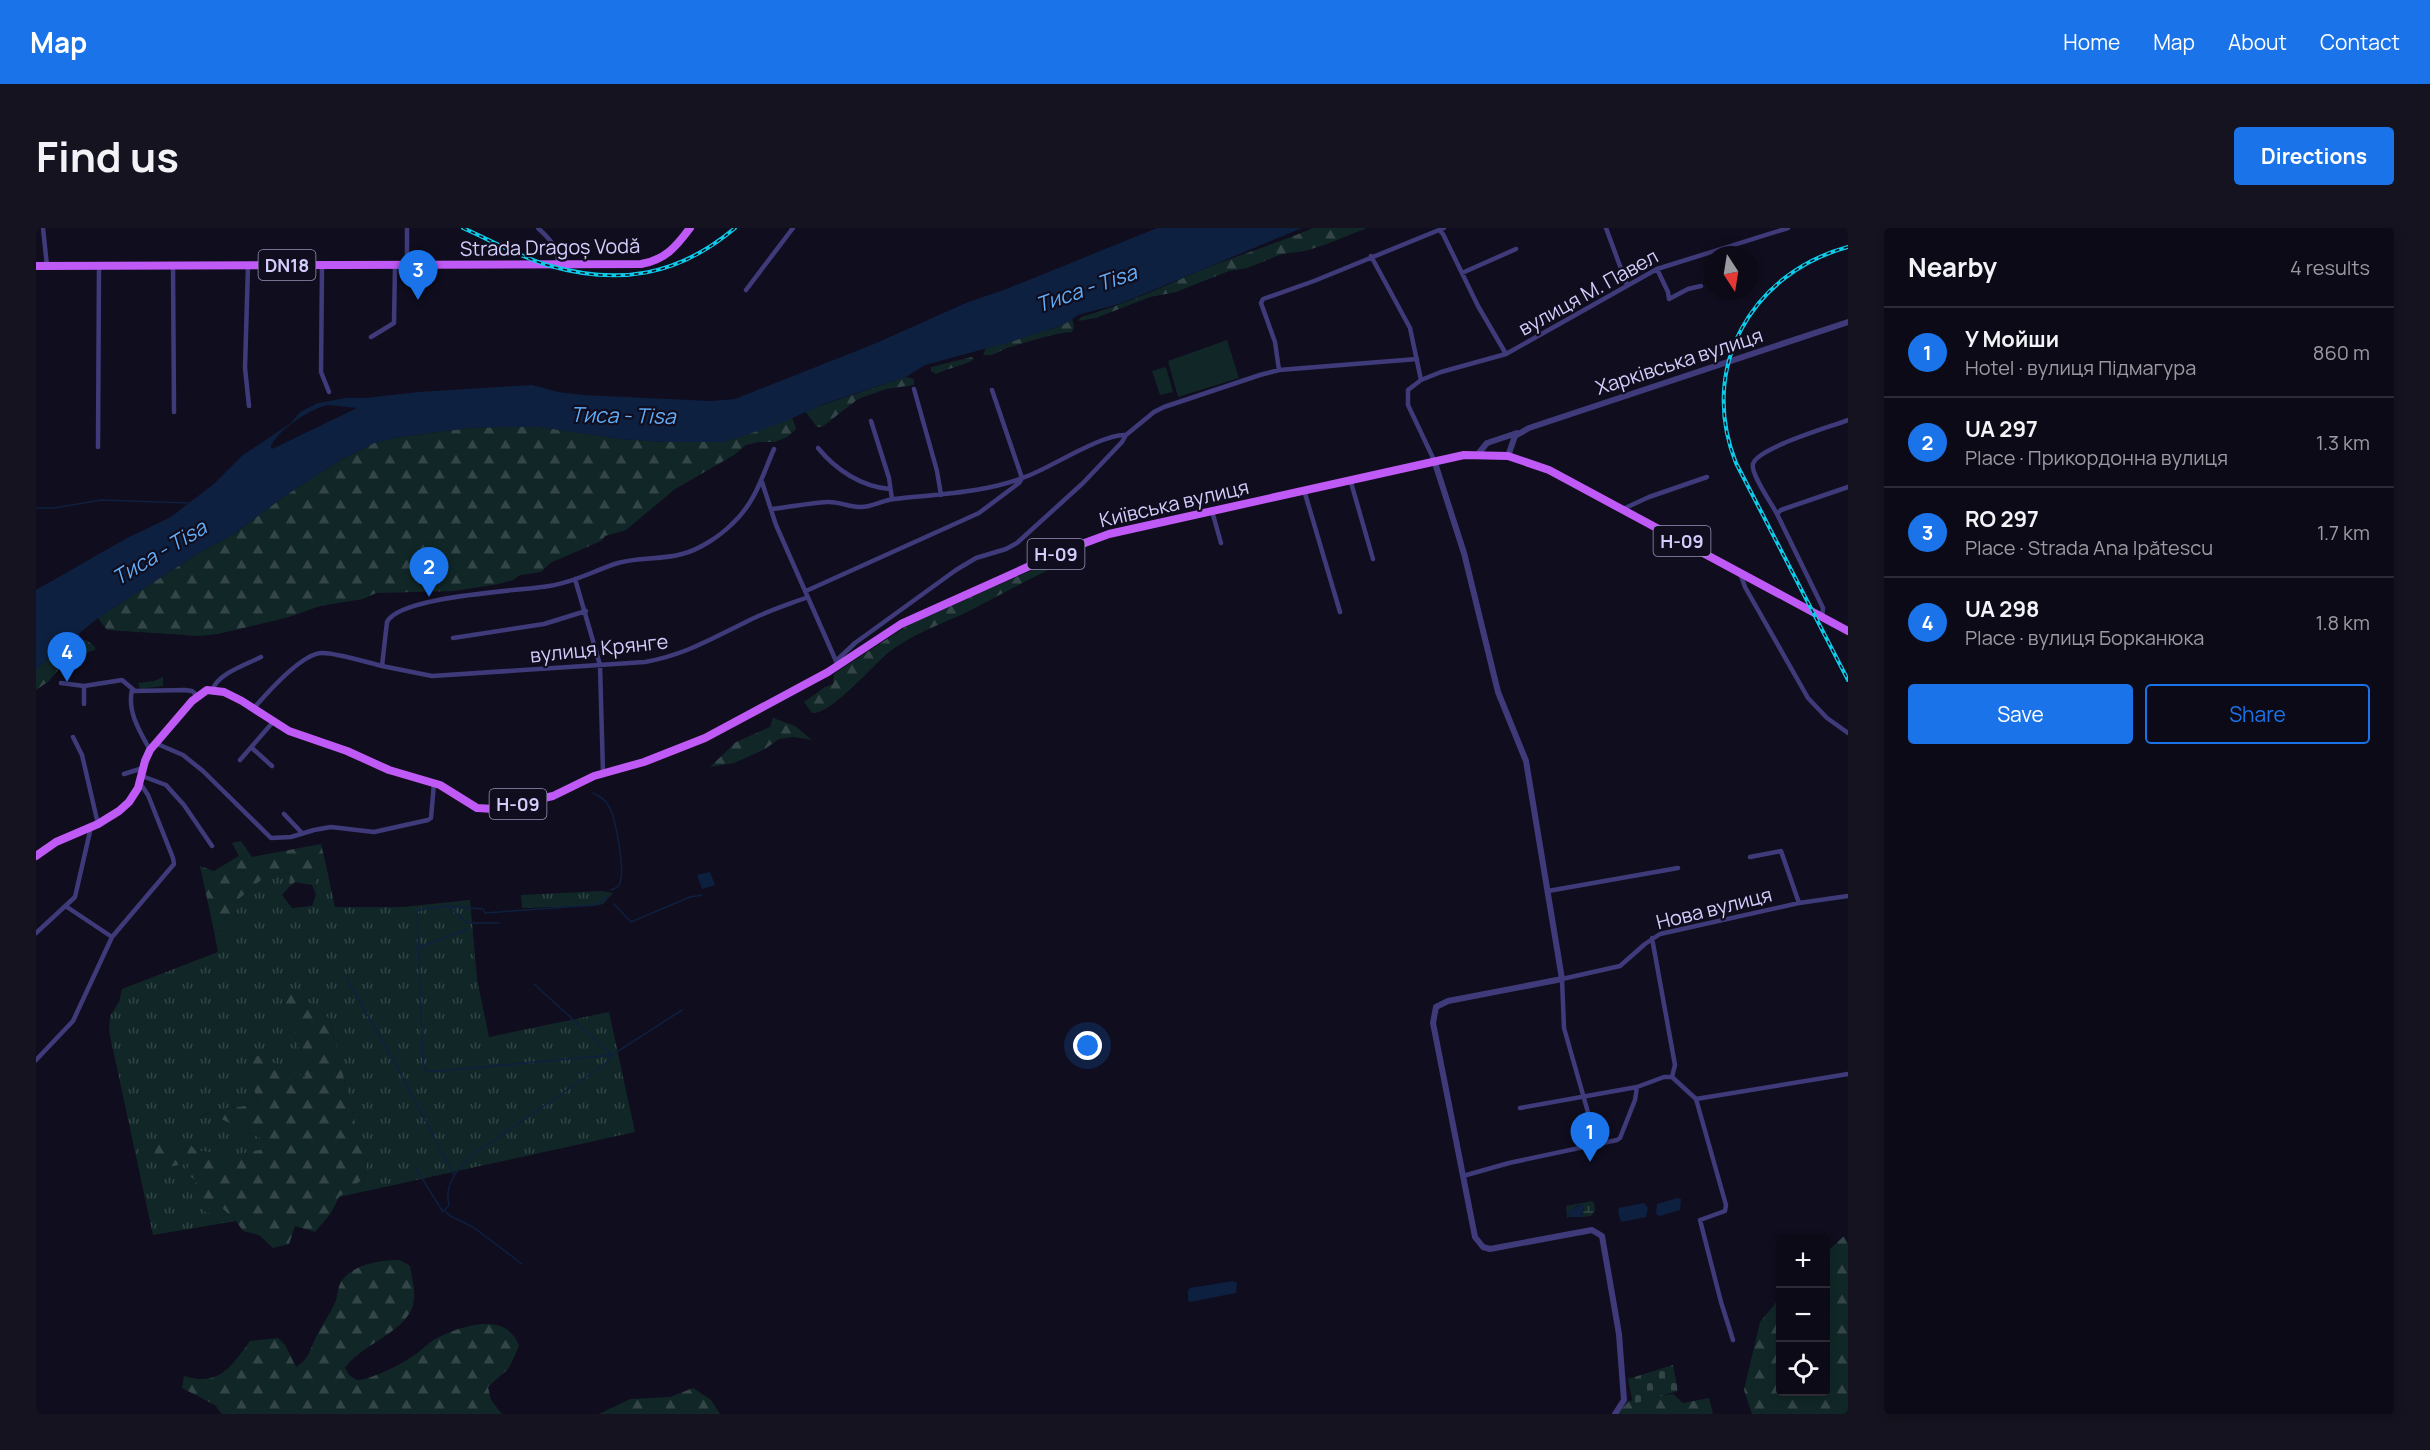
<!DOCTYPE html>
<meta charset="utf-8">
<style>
:root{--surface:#0c0a16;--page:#15131f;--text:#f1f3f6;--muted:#9a9aa1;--line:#2c2b35;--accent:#1a73e8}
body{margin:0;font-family:Manrope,sans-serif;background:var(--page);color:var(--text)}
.controls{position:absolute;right:18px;bottom:18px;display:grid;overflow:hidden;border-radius:6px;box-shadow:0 3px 9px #0003}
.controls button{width:54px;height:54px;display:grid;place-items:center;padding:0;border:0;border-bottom:2px solid var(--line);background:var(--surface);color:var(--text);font:30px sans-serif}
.compass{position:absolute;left:1668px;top:18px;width:54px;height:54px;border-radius:50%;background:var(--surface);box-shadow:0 3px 9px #0003;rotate:168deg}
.you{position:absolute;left:1052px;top:818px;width:21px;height:21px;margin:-15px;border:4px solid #fff;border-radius:50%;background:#1a73e8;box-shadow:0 0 0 9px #1a73e833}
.badge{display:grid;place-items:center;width:39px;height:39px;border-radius:50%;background:var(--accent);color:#fff;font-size:20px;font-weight:700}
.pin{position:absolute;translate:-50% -50px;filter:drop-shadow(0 2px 3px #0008)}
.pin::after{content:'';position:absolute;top:32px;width:21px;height:18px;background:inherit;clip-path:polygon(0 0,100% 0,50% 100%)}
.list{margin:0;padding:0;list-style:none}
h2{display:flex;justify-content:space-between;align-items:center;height:78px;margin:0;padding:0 24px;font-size:26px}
h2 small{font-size:20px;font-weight:400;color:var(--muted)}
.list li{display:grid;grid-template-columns:39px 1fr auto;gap:18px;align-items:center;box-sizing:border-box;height:90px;padding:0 24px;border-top:2px solid var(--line)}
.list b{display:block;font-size:22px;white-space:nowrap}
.list p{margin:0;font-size:20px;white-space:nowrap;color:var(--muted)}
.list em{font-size:20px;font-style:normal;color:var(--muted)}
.actions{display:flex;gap:12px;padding:18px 24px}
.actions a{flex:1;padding:14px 0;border:2px solid var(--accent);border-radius:6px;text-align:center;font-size:21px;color:var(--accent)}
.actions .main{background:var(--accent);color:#fff}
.icon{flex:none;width:33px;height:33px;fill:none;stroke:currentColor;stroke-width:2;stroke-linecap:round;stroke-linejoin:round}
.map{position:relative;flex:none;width:1812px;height:1186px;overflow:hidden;border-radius:6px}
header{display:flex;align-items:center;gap:36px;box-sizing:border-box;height:84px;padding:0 30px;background:var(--accent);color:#fff}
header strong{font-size:28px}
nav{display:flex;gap:33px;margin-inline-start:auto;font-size:21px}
.intro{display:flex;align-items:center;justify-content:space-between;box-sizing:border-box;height:144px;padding:0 36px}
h1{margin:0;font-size:42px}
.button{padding:15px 27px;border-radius:6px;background:var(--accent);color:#fff;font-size:21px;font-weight:700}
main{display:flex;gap:36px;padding:0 36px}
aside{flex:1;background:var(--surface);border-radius:6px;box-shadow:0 3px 9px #0003}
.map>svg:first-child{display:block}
.grass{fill:url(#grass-tufts)}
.forest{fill:url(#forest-firs)}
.wetland{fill:url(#wetland-marsh)}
.cemetery{fill:url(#cemetery-stones)}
.green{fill:#112727}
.water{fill:#0e2040;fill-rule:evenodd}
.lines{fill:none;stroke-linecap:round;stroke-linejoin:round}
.stream{stroke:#0e2040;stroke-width:1.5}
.minor{stroke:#3f3b7a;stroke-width:4.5}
.tertiary{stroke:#3f3b7a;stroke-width:6}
.primary{stroke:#c05af6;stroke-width:8}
.rail-casing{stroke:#0dcbe8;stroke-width:4}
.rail{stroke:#100d1e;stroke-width:1.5;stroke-dasharray:4.5;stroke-linecap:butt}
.labels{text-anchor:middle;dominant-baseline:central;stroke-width:4.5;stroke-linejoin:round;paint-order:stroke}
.shield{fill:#100d1e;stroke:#9893b9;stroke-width:1.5}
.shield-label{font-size:18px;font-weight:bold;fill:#d3cdfc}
.street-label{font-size:20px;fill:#d3cdfc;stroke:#100d1e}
.water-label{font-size:21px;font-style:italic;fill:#61adf6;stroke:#100d1e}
</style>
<header>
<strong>Map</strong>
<nav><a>Home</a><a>Map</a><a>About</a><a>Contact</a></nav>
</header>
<div class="intro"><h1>Find us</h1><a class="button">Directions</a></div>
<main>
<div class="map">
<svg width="1812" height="1186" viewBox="0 0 1812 1186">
<defs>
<pattern id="grass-tufts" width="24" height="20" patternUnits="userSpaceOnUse" patternTransform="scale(1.5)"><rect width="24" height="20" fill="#112727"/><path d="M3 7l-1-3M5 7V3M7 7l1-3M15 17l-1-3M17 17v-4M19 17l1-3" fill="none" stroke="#334547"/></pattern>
<pattern id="forest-firs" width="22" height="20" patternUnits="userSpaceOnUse" patternTransform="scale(1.5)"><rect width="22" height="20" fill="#112727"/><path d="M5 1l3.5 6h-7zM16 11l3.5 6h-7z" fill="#334547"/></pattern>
<pattern id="wetland-marsh" width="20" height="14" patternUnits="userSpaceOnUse" patternTransform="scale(1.5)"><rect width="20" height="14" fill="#112727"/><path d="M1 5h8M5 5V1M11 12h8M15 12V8" fill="none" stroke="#334547"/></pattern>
<pattern id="cemetery-stones" width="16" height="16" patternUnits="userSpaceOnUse" patternTransform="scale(1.5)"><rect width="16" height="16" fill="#112727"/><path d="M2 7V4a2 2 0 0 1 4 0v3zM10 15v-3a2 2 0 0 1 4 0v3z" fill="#334547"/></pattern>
</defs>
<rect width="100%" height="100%" fill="#100d1e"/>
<path class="grass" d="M277 632 289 633 299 679H367L434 672 441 751 453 809 573 784 599 904 303 969 327 951 334 921 320 899 293 790 245 767 259 803 270 849 214 846 222 876 175 883 164 889 183 890 231 913 228 922 194 928 159 922 128 940 153 935 162 953 152 961 186 980 200 993 117 1007 73 803 74 788 83 774 86 761 182 724 178 703 194 702 204 670 231 647 255 644 252 660 246 667 256 680 276 678 280 667Z
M566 663 577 665 567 676 558 678 486 680 485 667Z"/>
<path class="forest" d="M1277 0H1331L1288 17 1269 23 1246 26 1211 40 1193 43 1140 64 1114 69 1060 90 1042 93 1045 89C1083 78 1120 62 1156 46 1196 29 1237 17 1277 0Z
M1036 90 1038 99 1036 104C1017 105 993 114 974 119 964 122 958 129 947 127L950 120 1021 99Z
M936 129 938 131C932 136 910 141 900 146L895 143V139Z
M870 149 878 151V157L850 161 822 171 786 199H781L769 183Z
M756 189 760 201 751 209 739 214H723L710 217 698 227 639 261 590 302 569 308 565 313 514 335 505 344 484 347 477 352 463 356 418 363 340 365 327 371 284 378 253 389 182 406 164 408 71 402 62 390 158 328 199 305 250 267 308 230 338 215 364 209 432 200 463 199H504L584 211 629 214H688Z
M1024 330H1029V334C994 350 961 369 927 386 902 397 875 407 853 424 837 437 795 487 776 485L768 474 789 459 797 456 798 446 874 396Z
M44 411 52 413 59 419V422L32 430 13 453 0 462V441C15 430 26 415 44 411Z
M737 490 759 498 776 512 757 509 743 511 729 521 698 535 674 539 700 514 734 499Z
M205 613 216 629 285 616 289 633H277L280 667 276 657 259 654 252 660 255 644 231 647 204 670 194 702 178 703 164 638 178 643 203 628 196 615Z
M249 755 293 790 320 899 334 921 327 951 303 969 295 985 279 1004 259 998 253 1016 237 1020 223 1007 207 1003 200 993 186 980 171 986 152 961 162 953 150 946 153 935 128 940 119 930 118 918 149 910 159 922 194 928 228 921 231 913 183 890H163L175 883 222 876 214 846 216 825 269 849 259 803 245 767Z
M1808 1008 1812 1016V1186H1716L1708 1162 1724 1094 1744 1070V1164H1790V1025Z
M364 1032 374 1038C376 1051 381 1067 376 1080 366 1106 324 1117 309 1140L314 1148C317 1149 319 1152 322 1152 334 1152 368 1135 377 1128 385 1123 391 1116 399 1111 424 1098 471 1082 483 1118L473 1140 452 1159 455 1172 466 1186H186L179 1177 146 1160 148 1148C183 1159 195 1139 214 1113L242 1110 249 1117 260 1139C274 1130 273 1123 280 1109 285 1098 293 1088 298 1077 302 1070 301 1061 305 1054 316 1036 345 1032 364 1032Z
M657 1160 675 1172 684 1186H563L594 1171 634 1169Z
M1637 1166 1647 1175 1673 1170 1677 1186H1581L1593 1173Z"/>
<path class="wetland" d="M1556 973 1558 975 1559 982 1555 988 1546 989 1548 981 1543 976 1532 985 1534 989 1531 990 1530 978Z"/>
<path class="cemetery" d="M1637 1137 1642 1163 1597 1176 1592 1151Z"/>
<path class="green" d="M1191 112 1203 150 1142 169 1132 133Z
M1130 139 1137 164 1124 167 1116 143Z
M127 449V458L104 461 102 455 118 453Z"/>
<path class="water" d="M1121 0H1266L1086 75 1042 87 1029 96 978 113 889 137 870 149 788 176 743 196 688 214H629L584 211 504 199H463L432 200 364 209 338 215 308 230 250 267 199 305 158 328 62 390 0 441V362L91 310 135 289 179 255 207 227 255 195 264 184 282 175 310 170H329L383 164 496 157 522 164 547 167 675 173 699 171 838 116 930 75 973 60ZM292 177 321 180 236 221 235 218C242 202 275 180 292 177Z
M674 644 679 657 666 661 661 647Z
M1641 970 1645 971 1644 982 1624 988 1620 986 1621 976Z
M1608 975 1612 980 1610 989 1585 994 1582 983 1583 980Z
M1545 976 1548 978 1546 989H1534L1532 984Z
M1197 1053 1201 1055 1200 1065 1154 1074 1152 1072V1063L1154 1060Z"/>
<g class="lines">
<path class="stream" d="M0 280H18L65 272 154 275
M557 565C563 568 569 571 572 577 580 589 590 645 583 657 581 660 578 661 575 662
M578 676 595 694 654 669 666 667
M412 678 381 682 387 836 391 844 576 827 498 756
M463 695H431L412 678 447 681 449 685 559 677 573 668
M384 719 432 701
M310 749 366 848 418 947
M379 939 407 984 413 977C408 956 420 943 435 928L569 836 576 827 646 782
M410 984 414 988 437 999 486 1036"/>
<path class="minor" d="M7 0 11 38
M371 0V37
M502 0C515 12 522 19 522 37
M1570 0 1591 57
M1403 2 1407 6 1442 78 1470 126
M1335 28 1374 100 1385 152 1372 162V177L1398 232
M286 37 285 144 293 164
M137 38 138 184
M212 38 209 140 213 178
M1621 41 1632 64 1633 71 1652 61 1665 58
M1426 45 1480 21
M710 62 757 0
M335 109 358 95 359 37
M1243 142 1239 114 1225 75 1227 71 1278 53 1408 0
M1385 152 1405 144 1470 126 1621 41 1752 0
M878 161 901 243 905 267
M835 193 853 250 856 271
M62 219 63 38
M782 220C800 242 826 259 854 261
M1314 251 1337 331
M726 254 740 297 800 433
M1268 262 1304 384
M736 281C755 279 773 275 791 274 802 273 812 279 823 279 836 280 846 272 858 271 903 266 952 265 994 247 1017 238 1068 205 1090 207
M1587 281 1613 269 1671 249
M1176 283 1185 315
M1741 286C1736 276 1714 245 1717 236 1721 220 1794 199 1812 192
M1704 345 1709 359 1772 470 1791 490 1812 505
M539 351 564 437 567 544
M770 363 943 285 983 255 986 250 956 162
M1786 389 1787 380 1741 286 1745 282 1812 259
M417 410 508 396 550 383
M800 433 819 415 920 342 940 330 970 321 981 315 1047 255 1086 214 1090 207 1118 184 1128 179 1224 147 1243 142 1381 131
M346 438 396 448 609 434C648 427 673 412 708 395 728 384 751 377 772 369
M25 455 48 458 86 452 99 463 149 462 156 463 162 468
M48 458V476
M96 462C91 484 104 504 114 522
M176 462C183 445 209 437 225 429
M218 480C231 465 266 425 286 425 301 425 330 434 346 438L351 394C363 368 483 363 513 358 537 355 559 342 582 335 603 329 625 332 646 326 663 322 684 308 696 296 720 274 726 248 738 221
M37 509 46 527 62 596
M119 515 147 527 167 543 235 610 255 609 278 602 295 599 338 604 392 592 395 590 398 555
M216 520 236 538
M204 532 237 494
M88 546 107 540
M106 548 130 557 148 577 176 618
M248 586 266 605
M1714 629 1745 623 1763 675
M1512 663 1642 640
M31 679 76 709
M0 705 39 669 55 599
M1616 710 1639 837 1636 849 1660 871 1690 977 1689 983 1664 992 1685 1074 1697 1112
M0 832 37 793 76 709 138 636 137 630 112 567 104 555
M1660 871 1812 846
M1484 880 1601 859 1628 849H1636
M1561 916 1528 800 1526 751 1584 738 1609 716 1624 706 1763 675 1812 668
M1427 948 1473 935 1581 912 1584 910 1599 872 1601 859"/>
<path class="tertiary" d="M1442 226 1451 215 1481 205
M1472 228 1479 208 1493 200 1812 94
M1398 232 1428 325 1462 464 1490 533 1526 751 1412 773 1400 779 1397 795 1439 1009 1447 1019 1454 1021 1556 1002 1566 1008 1583 1106 1588 1172 1579 1186"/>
<path class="primary" d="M0 38 605 36C629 32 640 19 654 0
M0 628 20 614 62 596 83 583 93 574 102 560 109 533 114 522 156 473 171 462 188 464 206 473 253 503 311 523 353 542 404 557 441 580 458 581 517 568 558 548 608 534 669 510 792 444 865 396 1027 323 1073 306 1428 227 1472 228 1513 242 1812 403"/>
<defs>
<path id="rail" d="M427 0C454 12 482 28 511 37 583 58 642 48 699 0
M1812 19C1715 45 1662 140 1700 235L1812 452"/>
</defs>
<use href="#rail" class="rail-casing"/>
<use href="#rail" class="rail"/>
</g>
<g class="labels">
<g class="shield">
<rect x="222.5" y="22" width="57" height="30" rx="4.5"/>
<rect x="1617.5" y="298" width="57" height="30" rx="4.5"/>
<rect x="991.5" y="311" width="57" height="30" rx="4.5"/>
<rect x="453.5" y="561" width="57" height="30" rx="4.5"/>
</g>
<g class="shield-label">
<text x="251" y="37">DN18</text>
<text x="1646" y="313">Н-09</text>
<text x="1020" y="326">Н-09</text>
<text x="482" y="576">Н-09</text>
</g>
<g class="street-label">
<text transform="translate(514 19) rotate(-1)">Strada Dragoș Vodă</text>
<text transform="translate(1552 64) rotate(-29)">вулиця М. Павел</text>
<text transform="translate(1643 133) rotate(-18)">Харківська вулиця</text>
<text transform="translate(1138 275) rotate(-13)">Київська вулиця</text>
<text transform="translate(563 420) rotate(-6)">вулиця Крянге</text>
<text transform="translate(1678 680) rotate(-14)">Нова вулиця</text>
</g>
<g class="water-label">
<text transform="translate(1050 60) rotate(-19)">Тиса - Tisa</text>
<text transform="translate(587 187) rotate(1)">Тиса - Tisa</text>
<text transform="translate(123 324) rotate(-31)">Тиса - Tisa</text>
</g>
</g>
</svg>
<div class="controls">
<button>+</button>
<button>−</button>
<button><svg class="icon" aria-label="locate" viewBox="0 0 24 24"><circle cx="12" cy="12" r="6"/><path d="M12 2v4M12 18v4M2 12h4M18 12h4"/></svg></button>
</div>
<svg class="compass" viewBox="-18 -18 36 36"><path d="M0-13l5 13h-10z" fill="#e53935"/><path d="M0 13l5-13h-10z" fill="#9a9aa1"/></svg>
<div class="you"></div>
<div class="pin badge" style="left:1554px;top:934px">1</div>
<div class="pin badge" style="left:393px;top:369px">2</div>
<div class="pin badge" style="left:382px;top:72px">3</div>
<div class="pin badge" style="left:31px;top:454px">4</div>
</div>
<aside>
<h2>Nearby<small>4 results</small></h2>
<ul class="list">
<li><span class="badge">1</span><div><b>У Мойши</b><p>Hotel · вулиця Підмагура</p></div><em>860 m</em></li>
<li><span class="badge">2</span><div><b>UA 297</b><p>Place · Прикордонна вулиця</p></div><em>1.3 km</em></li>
<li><span class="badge">3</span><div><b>RO 297</b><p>Place · Strada Ana Ipătescu</p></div><em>1.7 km</em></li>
<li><span class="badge">4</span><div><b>UA 298</b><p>Place · вулиця Борканюка</p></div><em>1.8 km</em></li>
</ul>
<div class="actions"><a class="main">Save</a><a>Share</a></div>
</aside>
</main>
